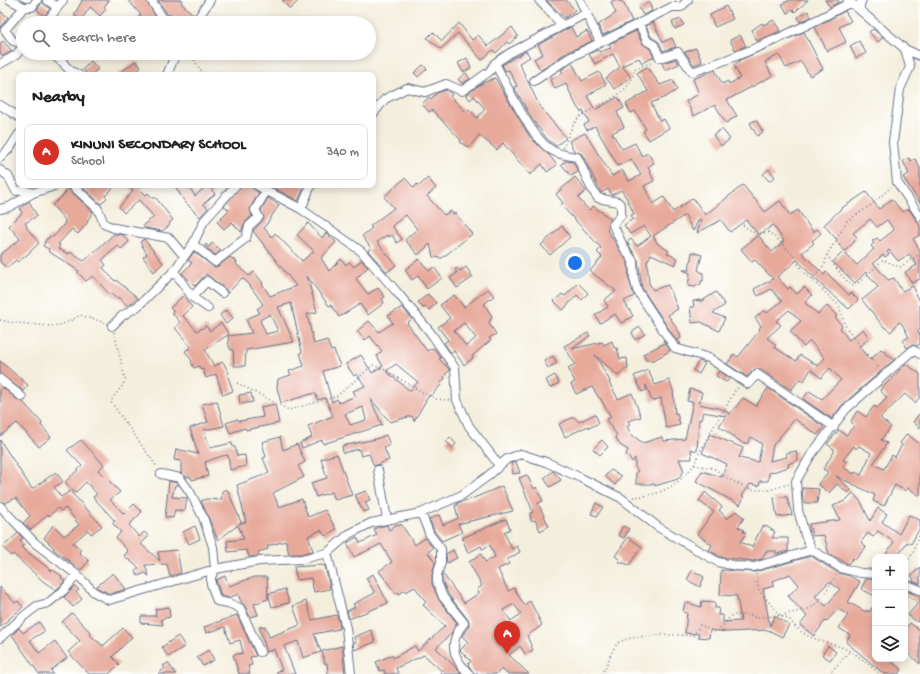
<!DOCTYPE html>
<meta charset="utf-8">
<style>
:root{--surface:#fff;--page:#f6f6f6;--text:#202124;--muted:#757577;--line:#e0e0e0;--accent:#d93025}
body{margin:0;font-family:"Gochi Hand",sans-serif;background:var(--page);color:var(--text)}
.controls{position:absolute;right:12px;bottom:12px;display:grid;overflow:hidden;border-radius:8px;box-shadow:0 2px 10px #0003}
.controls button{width:36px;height:36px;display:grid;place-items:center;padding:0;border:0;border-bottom:1px solid var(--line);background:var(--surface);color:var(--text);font:20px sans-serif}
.you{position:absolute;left:575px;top:263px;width:14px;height:14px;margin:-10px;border:3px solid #fff;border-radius:50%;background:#1a73e8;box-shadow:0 0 0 6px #1a73e833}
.badge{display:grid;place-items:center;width:26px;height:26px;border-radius:50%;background:var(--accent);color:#fff;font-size:13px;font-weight:700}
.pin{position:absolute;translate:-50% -33px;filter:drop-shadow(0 1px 2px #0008)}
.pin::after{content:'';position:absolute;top:21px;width:14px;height:12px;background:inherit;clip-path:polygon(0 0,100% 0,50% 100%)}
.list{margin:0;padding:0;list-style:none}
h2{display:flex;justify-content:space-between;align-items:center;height:52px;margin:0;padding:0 16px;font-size:17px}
h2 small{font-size:13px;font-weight:400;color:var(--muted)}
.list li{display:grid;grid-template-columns:26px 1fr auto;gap:12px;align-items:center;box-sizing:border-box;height:56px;margin:0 8px 8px;padding:0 8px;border:1px solid var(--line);border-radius:8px}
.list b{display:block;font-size:15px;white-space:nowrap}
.list p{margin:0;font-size:13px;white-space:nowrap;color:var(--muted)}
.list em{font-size:13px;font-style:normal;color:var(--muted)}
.icon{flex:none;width:22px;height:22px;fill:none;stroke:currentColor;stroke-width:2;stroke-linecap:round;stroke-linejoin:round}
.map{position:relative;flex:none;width:920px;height:674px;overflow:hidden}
.search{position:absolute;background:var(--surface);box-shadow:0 2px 10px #0003;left:16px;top:16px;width:360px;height:44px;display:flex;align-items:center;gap:10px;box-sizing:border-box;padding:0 14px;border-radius:22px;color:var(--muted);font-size:15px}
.panel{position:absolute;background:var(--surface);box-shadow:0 2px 10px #0003;left:16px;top:72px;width:360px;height:116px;border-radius:8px}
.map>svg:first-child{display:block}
.building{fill:#e7a99a;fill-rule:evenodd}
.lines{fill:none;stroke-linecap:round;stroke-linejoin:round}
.street-casing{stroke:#67728a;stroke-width:10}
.path{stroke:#67728a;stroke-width:1.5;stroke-dasharray:1 3;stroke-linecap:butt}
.street{stroke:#fff;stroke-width:8}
</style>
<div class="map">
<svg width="920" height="674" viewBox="0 0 920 674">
<rect width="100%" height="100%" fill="#fff"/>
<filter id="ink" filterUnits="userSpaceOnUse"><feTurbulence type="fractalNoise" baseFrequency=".025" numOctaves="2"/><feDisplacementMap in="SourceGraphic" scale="8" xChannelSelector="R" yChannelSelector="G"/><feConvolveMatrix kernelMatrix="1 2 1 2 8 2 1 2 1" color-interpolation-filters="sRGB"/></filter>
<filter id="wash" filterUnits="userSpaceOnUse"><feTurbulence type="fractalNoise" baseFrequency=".012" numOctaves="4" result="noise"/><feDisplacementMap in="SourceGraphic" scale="16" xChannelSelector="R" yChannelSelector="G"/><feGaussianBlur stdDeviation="0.9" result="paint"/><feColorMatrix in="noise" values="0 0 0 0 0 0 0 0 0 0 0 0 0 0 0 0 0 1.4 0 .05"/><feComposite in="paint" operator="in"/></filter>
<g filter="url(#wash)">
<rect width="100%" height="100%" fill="#f4efdd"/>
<g id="blocks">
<path class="building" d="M81 0H109L104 7 106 9 100 16 90 7 81 20 74 15 82 1Z
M128 0H146L159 22 132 23 141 15Z
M158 0H183L181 3 194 15 190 23H179L170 14 168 15Z
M282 0H299L290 9Z
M546 0H566L575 10 565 18Z
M615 0 623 2 632 21 603 35 598 25 616 13 611 2Z
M790 0H808L795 12 793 10 787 13 782 4Z
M825 0H838L839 2 830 7Z
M42 2 50 9 45 16 37 10Z
M649 2 652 11 643 15 639 8Z
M726 6 733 19 715 27 710 15Z
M0 11 8 17 0 28Z
M808 11 811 17 800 22 798 17Z
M845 11 851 21 839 27 846 42 827 51 815 27Z
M681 19 684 25 675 29 672 22Z
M774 20 780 31 757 41 752 30 762 23 763 25Z
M653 22 663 42 672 38 676 47 663 51 659 42 651 37 646 26Z
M459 23 472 40 478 35 488 46 512 27 518 36 509 44 507 42 496 53 493 50 482 60 458 33 441 49 427 38 433 32 442 41Z
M571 27 576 37 587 31 592 41 566 53 541 70 534 59 543 54 538 45Z
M873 29 883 37 878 42 869 32Z
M636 31 642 43 650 49 654 57 642 63 639 58 622 66 631 77 615 89 606 78 620 67 613 54 595 64 589 54 598 50 600 52 611 48 609 44Z
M804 32 823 69 810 76 801 61 786 68 779 55 765 62 772 76 727 100 737 116 726 123 715 105 694 116 686 101 699 94 693 79 715 70 722 84 728 81 729 84 740 78 734 65 740 60Z
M740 35 746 46 735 50 730 40Z
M3 41 12 51 3 56 0 53V44Z
M859 41 866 53 856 58 850 46Z
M696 48 702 62 694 65 685 52Z
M526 51 530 57 519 63 540 107 566 138 556 146 547 139 532 119 514 87 517 86 509 70 505 71 502 65Z
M467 58 471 68 463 72 458 63Z
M676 59 679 64 665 70 662 63Z
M91 61 98 69 91 75H88L83 69Z
M136 61 141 68 138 70 140 75H117Z
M572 63 582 81 599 72 606 84 587 96 595 110 618 97 624 108 617 112 624 127 612 133 622 149 635 143 642 156 648 153 654 163 648 167 654 181 644 186 653 204 664 197 673 212 693 198 705 215 743 185 765 212 780 201 790 215 798 210 813 232 817 229 821 233 812 241 814 243 802 253 824 275 826 272 849 295 851 293 858 300 849 309 819 283 797 260 777 277 788 289 790 287 797 294 804 287 812 295 805 303 818 314 827 306 837 316 835 317 842 326 840 328 849 340 863 329 869 338 859 347 870 360 881 349 894 360 842 405 832 419 803 399 809 391 822 399 841 380 830 368 821 378 811 369 804 381 800 379 791 390 760 369H755L747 377 727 364 734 354 738 357 760 330 759 329 761 326 755 318 764 310 767 313 782 301 771 289 758 296 754 289 773 279 755 260 752 262 741 249 758 235 772 252 784 241 773 225 759 235 746 220 730 232 721 220 697 233 701 220 699 219 693 231 685 215 653 236 658 244 669 251 667 253 678 259 675 265 651 254 647 262 649 283 653 290 668 285 678 309 668 315 680 333 681 338 678 340 681 344 678 343 642 288 638 260 627 242 631 239 637 246 651 236 644 226 630 234 624 225 633 219 631 215 634 214 626 197 621 190 612 195 608 189 601 193 582 154 574 151 569 141 585 133 612 176 622 170 629 181 641 175 631 159 618 166 595 126 587 130 584 125 589 122 583 111 581 112 577 107 566 84 555 89 550 80 563 73 561 70ZM789 310 801 321 790 331 804 347 810 341 825 358 818 366 800 355 796 361 774 347 776 345 767 338 781 325 776 321Z
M423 65 427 69 418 77 414 73Z
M647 67 660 85 673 80 677 90 666 97 651 103 660 121 664 119 669 128 649 140 643 131 646 129 635 111 631 113 626 104 648 91 637 73Z
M466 73 470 79 462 84 458 79Z
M495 78 530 137 549 155 557 165 547 172 542 164 530 175 503 143 497 150 479 135 469 148 460 142 461 140 432 110 429 112 422 104 429 97 431 99 437 93 446 90 452 94 450 96 466 112 469 109 477 118 485 109 474 96 470 100 466 95 481 84Z
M756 120 763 132 757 136 750 123Z
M722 129 730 139 721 146 713 135Z
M909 158 911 161 915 159 920 168V203L903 177 909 174 903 161Z
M566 161 573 162 578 172 571 176 561 164Z
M769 169 775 177 769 181 763 174Z
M575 177 586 191 578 198 589 210 593 206 611 219 607 230 628 263 629 279 634 296 624 301 633 316 621 323 615 314 600 323 595 315 608 307 604 300 616 291 590 271 602 257 597 252 601 248 561 205 563 203 556 194Z
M405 178 414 188 417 184 419 186 428 178 436 188 427 196 444 215 451 211 453 214 455 213 472 234 442 258 433 257 430 244 418 255 405 240 417 229 406 215 404 216 392 226 402 239 397 243 392 235 389 237 387 235 377 242 396 265 387 272 368 251 371 248 362 236 372 228 370 226 394 208 384 197Z
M80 185H116L105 196 107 198 101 204Z
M127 185H136L146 195 148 193 152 198H156L173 220 169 223 170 225 162 231 145 228 143 225 154 217 139 200 124 213 119 207 133 191Z
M181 185H188L195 196 208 185 215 194 203 204 208 208 200 217 185 202 176 188Z
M241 185H251L252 188 259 193 250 208 252 216 245 222 241 232 232 222 224 229 217 222 229 210 224 206Z
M268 185H305L298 201Z
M67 188 93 212 87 221 88 222 78 234 72 229 58 244 60 245 58 249 69 254 70 252 84 261 114 234 123 235 129 242 121 249 118 246 102 260 106 265 103 268 115 281 116 280 138 298 128 306 118 297 117 299 110 293 109 294 93 276 86 281 78 273 79 271 48 251 49 249 43 246 47 238 48 239 50 236 53 237 65 223 64 221 65 220 52 205 64 195Z
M866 192 879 209 892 199 902 212 909 209 920 226V235L913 239 920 250V279L912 283 905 272 917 265 909 254 898 261 889 250 887 252 889 254 885 257 883 255 873 263 888 280 894 278 902 291 913 286 916 293 915 294 920 301V329L918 331 920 336V344L917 346 912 345 907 348 903 340 909 337 902 324 899 322 891 332 883 326 862 300 878 287 866 272 855 283 833 262 843 252 857 265 874 249 871 246 874 243 872 241 877 238 880 241 894 230 887 220 877 227 870 219 853 233 857 237 854 240 855 241 845 251 836 242 837 240 824 225 842 208Z
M268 198 279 205 264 228 272 237 275 233 302 261 314 251 297 235 308 223 322 238 326 233 336 242 321 258 329 271 341 259 346 265 349 262 354 267 361 260 368 267 356 279 368 294 378 288 385 297 382 299 384 303 368 315 360 304 339 317 331 305 329 306 307 276 317 312 307 314 314 344 327 340 331 351 334 350 340 366 323 371 332 402 337 399 339 403 356 396 353 391 365 386 357 374 354 376 346 364 361 355 372 373 383 366 377 356 382 351 370 336 365 340 357 331 369 321 379 332 393 323 388 316 402 307 412 319 407 323 427 351 433 348 435 350 441 358 439 359 450 370 444 376 445 378 440 384 441 385 431 396 429 395 414 421 412 416 390 422 370 398 382 425 323 444 322 440 302 448 300 443 312 437 308 426 333 416 325 398 318 400 315 393 281 403 277 388 278 379 291 375 289 371 304 366 300 353 302 352 291 303 278 307 294 342 246 350 245 366H234L233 350H231L229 346 228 336 252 333 246 319 260 313 257 309 263 304 248 283 242 278 228 293 225 289 206 274 195 286 182 273 192 263 188 260 194 252 214 267 218 266 230 257 237 262 236 264 249 276 254 272 263 283 262 284 270 296 296 286 253 231 264 219 261 210ZM270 314 278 331 266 334 260 320ZM396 364 418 382 410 391 386 371ZM363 407 366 420 350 425 345 414Z
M29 201 37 216 25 223 27 226 26 227 39 243 28 254 18 262 16 260 7 268 0 262V255L20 239 9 226 22 213 20 208Z
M562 226 570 237 550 255 541 245Z
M144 239 163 263 154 272 143 257 147 254 140 242Z
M212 243 221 250 215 255 205 246 206 244 209 247Z
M692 252 702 255 698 270 703 273V281H701V285H696V287L688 286 690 273 683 270H689Z
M419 259 429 271 434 267 442 278 427 289 418 276 412 280 405 270Z
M466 267 473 277 457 288 450 278 457 273 455 269 457 268 460 271Z
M578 283 588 293 582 300 577 295 563 310 554 301 562 294 565 296Z
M488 289 494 296 484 304 492 316 489 323 496 334 489 338 491 340 472 356 473 358 464 365 454 351 451 353 444 343 448 340 438 327 450 318 440 305 454 295 464 307ZM464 323 476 338 466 346 454 331Z
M716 292 725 305 713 313 725 318 719 331 701 322 692 323 690 307H694L693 301 700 300V302Z
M428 294 436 303 429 310 425 307 423 308 418 302Z
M183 296 192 307 183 316 197 331 206 326 210 331 221 323 229 334 205 350 214 366 223 362 229 373 227 374 233 391 223 395 216 374 206 378 203 369 201 370 199 366 194 368 191 362 192 361 185 351 191 347 175 328 180 322 172 313 173 311 170 308Z
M226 310 233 318 226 324 220 315Z
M640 327 645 334 635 340 632 332Z
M588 333 590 336 572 349 602 342 604 345 612 341 614 348H617L620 359 627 358 628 369H624L618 376 595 355 610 381 609 382 618 399 632 393 641 417 628 421 630 425 627 427 632 435 643 443 662 437 664 441 685 439 693 402 687 401 690 389 702 392 699 404 722 409 730 414 743 398 756 406 768 388 824 427 817 435 795 419 773 445 770 461 787 457 786 453 796 451 798 460 788 464 789 467 769 473 768 481H760L759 486 750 484 742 496 744 497 740 505 696 481 702 471 722 477 727 464 702 453 710 434 743 448 739 458 758 462 762 444 751 437 747 444 745 442 744 444 719 426 726 416 703 412 701 420 699 419 697 451 691 449 692 459H679L684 471 678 479 655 486V484H636V472L638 471 635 467V458L632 462 626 454 628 450 620 445 615 437 617 435 606 420 611 417 600 398H599L592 387 576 394 571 384 575 382 568 368 575 364 564 346Z
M663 340 670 351 654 360H646L643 354 665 343Z
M553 356 557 363 548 368 544 361Z
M0 361 28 385 23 391 0 374Z
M699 361 705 363 699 374 693 370Z
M906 364 920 374V397L915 403 905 394 880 418 891 427 881 440 887 443 873 464 884 469 892 455 895 457 902 445 900 443 907 434 920 444V496L908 488 906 491 895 485 884 506 873 501 875 495 836 476 851 490 848 493 837 484 829 493 818 484 828 472 823 469 834 452V449L827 444 839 430 846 435 854 426 851 421 857 411 866 417 874 406 877 408 887 398 880 390ZM854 446 856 449 859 446 871 453 861 475 855 472 854 474 843 467 847 462 843 460Z
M648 370 655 385 669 380 673 390 675 414 677 413 680 425 666 428 661 398 652 401 646 385V390L642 392 634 376Z
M719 371 730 378 729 380 726 382 716 376Z
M555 375 559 383 550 388 546 380Z
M2 387 19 401 23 402 42 423 41 425 51 437 39 447 17 423 0 436V389Z
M251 393 253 402 240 404 239 395Z
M217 401 224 426 204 430 210 448 232 443 233 447H235L237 456 245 455 246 466 230 470 228 455 222 456 205 462 208 476 192 480 191 477H186L181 473V461L174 460 176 449 198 454 190 428 208 422 202 404Z
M275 404 279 423 246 430 245 428 230 433 226 423 238 419 239 421 263 417 261 407Z
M920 413V428L913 422Z
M595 414 599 423 589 428 588 426 565 437 559 424 574 417 579 422Z
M386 435 390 445 384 448 389 460 374 466 369 454 361 456 359 449 343 453 342 446 376 439Z
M280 437 283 450 297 444 305 462 298 466 304 477 273 493 279 507 302 499 308 517 325 510 336 529 325 536 321 530 308 536 313 551 301 554H289L286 541 267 546 268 549 258 552 259 556 249 557 247 550 228 552 227 541 244 539 238 525 218 540 201 501 206 499 221 500 222 491 227 489 241 522 239 524 246 522 237 485 269 473 263 458 266 457 262 442Z
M450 437 456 444 452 448 446 441Z
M0 440 32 489 56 472 63 482 54 487 61 497 70 491 102 526 91 534 88 530 73 543 81 549 79 552 89 561 81 570 53 549 54 548 44 538 53 525 64 536 79 525 66 508 61 511 58 508 49 516 48 514 31 530 23 523 30 516 16 498 5 503 0 501Z
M81 440 104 465 98 470 120 492 110 500 124 514 134 504 142 512 129 525 139 537 144 532 149 536 141 544 160 561 158 552 177 550 181 573 170 576 167 564 145 565 149 576 145 573 138 576 135 570 139 568 124 556 128 551 116 538 121 532 112 523 115 521 93 497 97 494 86 482 75 493 65 482 82 466 67 450Z
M602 440 608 447 600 455 593 449Z
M337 454 352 495 335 500 332 492 316 497 311 483 327 478 321 459Z
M516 462 520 473 513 474 511 463Z
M611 470 621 476 615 485 605 476Z
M553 471 561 480 550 487 544 478Z
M527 475 534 489 536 487 543 501 538 503 549 526 540 531 535 520 531 521 530 513 533 512 519 478Z
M169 481 177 483 179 485H175L172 497 187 498 185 511 175 510 173 518 165 517Z
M502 486 513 511 458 524 462 532 442 541 435 532 429 519 439 515 443 525 458 518 455 505H458L457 503 474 498Z
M802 488 819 489 817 503H803Z
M366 491 370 500 365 502 369 510 363 512 355 495Z
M705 492 722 507 719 510 727 519 736 511 744 518 738 527 744 530 743 532 746 533 740 542 752 547 762 526 766 527V526L775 532 772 538H788V551L776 554V551H766L762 559 753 561 720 557 709 550 712 545 697 534 714 512 699 501Z
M853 493 861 502 870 521 878 508 887 514 882 522 899 534 909 515 920 520V528L911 544 907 542 897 557H884L894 542 878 531 873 537 868 533 861 542 866 547 855 560 853 558 848 564 829 554 824 535 812 536 809 524 840 520 833 506 845 501Z
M781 497H787L792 515 777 517 774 498Z
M596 503 603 507 597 516 591 514Z
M506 519 510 529 504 532 512 549 517 546 520 552 507 560 509 564 498 569 508 591 514 588 524 605 530 601 542 625 527 636 533 650 525 654 520 646 509 655 529 674H507L502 669 496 674H474L468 664 471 661 460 650 468 642 462 636 469 626V621L448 594 442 581V576L443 574 464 603 479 593 477 589 482 586 469 562 481 554 485 562 495 557 490 545 482 549 481 546 468 553 462 538ZM514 604 521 614 511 621 503 610Z
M397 524 399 526 401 524 415 545 425 538 433 548 428 552 435 563 432 575V584L439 600 457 623 450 635 436 648 462 674H439L442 671 424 655 396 668 398 674H385L384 670 380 671 376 662 392 655 393 658 415 646 418 651 445 626 423 605 426 602 415 587 406 592 405 590 399 594 398 592 396 594 379 571 392 562 381 544 354 557 347 543 357 537 360 543 377 535 374 529 379 527 387 525 389 530Z
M195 526 200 539 189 544 183 532Z
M623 526 629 529 624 538 618 535Z
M18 533 23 538 20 541 24 545 21 547 52 571 53 570 62 576 61 578 65 581 56 590 44 582 13 554 11 556 3 547Z
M628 537 642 547 629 565 624 563H620L619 559 615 556Z
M453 550 457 558 447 563 446 554Z
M811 556 838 573 850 576 860 582 848 602 866 612 867 610 869 612 875 604V659H889L902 670 898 674H884L846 642 850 635 839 628 848 615 838 609 826 622 825 621 814 636 800 625 807 616 788 596 799 585 790 574 773 581 774 586 763 589 770 626 775 616 789 625 782 637 768 630 727 632 710 630 709 638 698 637 699 634 685 633 687 613 683 612 685 602 701 607 702 601 715 602V608H719L718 615H723V622L741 621 737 596 720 595 721 570 755 572ZM829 582 840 589 826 606 815 596Z
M321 565 325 566 330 589 314 592 311 578 297 580 294 567Z
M920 567V584L913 581 914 579 911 576Z
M692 570 704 577 700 587 687 580Z
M113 573 126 589 110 594 96 587Z
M373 574 388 603 349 619 347 611 355 607 353 604 375 593 366 578Z
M225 576 229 586 255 577H267L268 599 254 604 258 615 250 617 245 606 241 602 238 594 229 598 221 596 216 580Z
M866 579H875V596L861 589Z
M75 586 79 590 76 592 82 599 73 607 64 597Z
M0 587 15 603 18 601 23 607 0 627Z
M285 589 289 603 272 607 268 594Z
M905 591 920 595V618L917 622 908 615 918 603 905 593Z
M306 601 312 620 337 615 340 627 339 629 314 634 321 652 303 658 298 641 284 646 295 674H277V671L282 670 274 649 267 652 259 627 265 626 269 637 300 625 293 606Z
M169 607 170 617 161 619 163 625 141 623V616H156L155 609Z
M72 613 91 633 90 635 103 646 123 628 132 637 112 657 119 664 109 674H89L68 652 80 641 62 622Z
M237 615 256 656 250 657 252 665 248 666 250 674H239L233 655 243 653 240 640 230 643 225 627 206 633 204 627Z
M39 622 45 631 30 640 39 653 55 641 67 658 51 670 53 674H39L12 635 19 628 23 633Z
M910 623 920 630V664L905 651V630Z
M371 630 375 642 354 650 353 643 356 642 354 637Z
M178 636 185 646 168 657 162 647Z
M342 646 345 674H328L327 663 325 664 322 651Z
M828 646 836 652 830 660 822 655Z
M209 650 214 660 203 666 197 657Z
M168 663 176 674H158L165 668 163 666Z"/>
</g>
</g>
<g filter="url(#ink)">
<use href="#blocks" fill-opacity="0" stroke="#67728a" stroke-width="1"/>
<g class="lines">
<defs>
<path id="street" d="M10 0 24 7
M47 0 57 7
M151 0 166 23
M539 0 562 25
M580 0 600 42
M848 0 905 49 920 56
M860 9V4L862 0
M587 13 510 53 495 63C506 84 531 137 550 149 558 155 567 155 577 157 585 171 587 185 598 198L618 202 621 205V215L613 225 624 248 633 261 634 278 637 290 675 348 709 358 748 384 757 374 834 427
M46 23 63 0
M195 23 210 0
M639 23 647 41 654 45 660 58 678 52 692 72C746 54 800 30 851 2
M23 44 13 41 5 30 24 7H32L37 0
M905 49 910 67 900 89 893 142 897 182 920 216
M50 53 61 61
M59 53C62 64 68 71 79 75
M0 64 16 55 23 46
M167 75 176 53
M534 81 569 58 672 7H681L688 0
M0 105 19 117
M373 114 385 99 407 88 425 92 446 84 462 91 490 71 495 63
M0 158 10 148 19 134
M0 170 8 176 16 191 24 190 33 193
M72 185 98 209 104 224 114 228 169 238 184 256
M256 185 301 209 361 251 396 291 430 332 455 368 457 400 469 426 499 465
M0 209 9 207 33 193 57 185
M301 209 311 185
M193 244 215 262 246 238 249 226 259 217 255 210 266 191
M174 271 192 297 208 308
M192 297 207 281 222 293
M112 326 122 316 138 306 174 271 193 244 204 221 236 185
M0 379 22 397
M378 470 387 519
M161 474 180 478 190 492 203 517 213 547 215 569 211 577V584L217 601 228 603 240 608 260 652
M0 506 35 543 77 575 94 592 109 600 215 569 259 561 302 559 327 553 349 534 371 523 421 513 462 495 488 476 507 459 521 454 546 462 581 478 621 498 658 527 718 562 736 566 754 567 812 550
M421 513 430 535 441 549V563L437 575V582L443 597 464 623C448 642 452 657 469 674
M327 553 346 628 351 674
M875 574 861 573 841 568 812 550 805 535 798 510 796 481 811 455 846 409 913 350 920 354
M905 584 920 590
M0 638 24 616 37 606 48 603 63 591 77 575"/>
</defs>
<use href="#street" class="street-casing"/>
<path class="path" d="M190 53C196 61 198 71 208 75
M245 75 250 73 253 75
M563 148C568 138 572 122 581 116 599 103 633 95 634 69L653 62
M743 225 756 234 769 232 783 244 795 258 801 269 839 306 846 327 864 351 880 369
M827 255 842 276 854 287 883 260 900 267 920 254
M812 279 825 264 827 255 847 221 870 206 891 187
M0 320C10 323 18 323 28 324 53 326 58 329 80 315L106 323
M114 332 125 379C124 388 114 393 111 402L157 467
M237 383 289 410 337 396 373 365 385 370 434 399 449 400
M694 465C705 438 722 415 736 389L739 388
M633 497C662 495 676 487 694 465L713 468 732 481 752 490H769L789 484
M905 566 913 553 920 533
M756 574 759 591 781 616 790 620C805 642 828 640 850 651 861 657 870 666 880 674
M781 616C789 613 795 612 803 611 818 608 830 585 837 574
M601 674C609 665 610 651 617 644 626 634 679 634 693 636L700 625 715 632 719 630 732 615H749L757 618 780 615
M829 674 850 651"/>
<use href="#street" class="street"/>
</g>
</g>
</svg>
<div class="controls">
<button>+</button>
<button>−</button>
<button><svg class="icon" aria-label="layers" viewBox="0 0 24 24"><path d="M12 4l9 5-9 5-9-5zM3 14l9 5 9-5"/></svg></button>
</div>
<div class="you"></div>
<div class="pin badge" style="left:507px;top:654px">A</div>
<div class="search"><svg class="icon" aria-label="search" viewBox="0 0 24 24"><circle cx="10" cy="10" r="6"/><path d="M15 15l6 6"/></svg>Search here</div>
<section class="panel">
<h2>Nearby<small></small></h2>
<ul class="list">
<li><span class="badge">A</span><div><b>KINUNI SECONDARY SCHOOL</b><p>School</p></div><em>340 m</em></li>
</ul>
</section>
</div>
